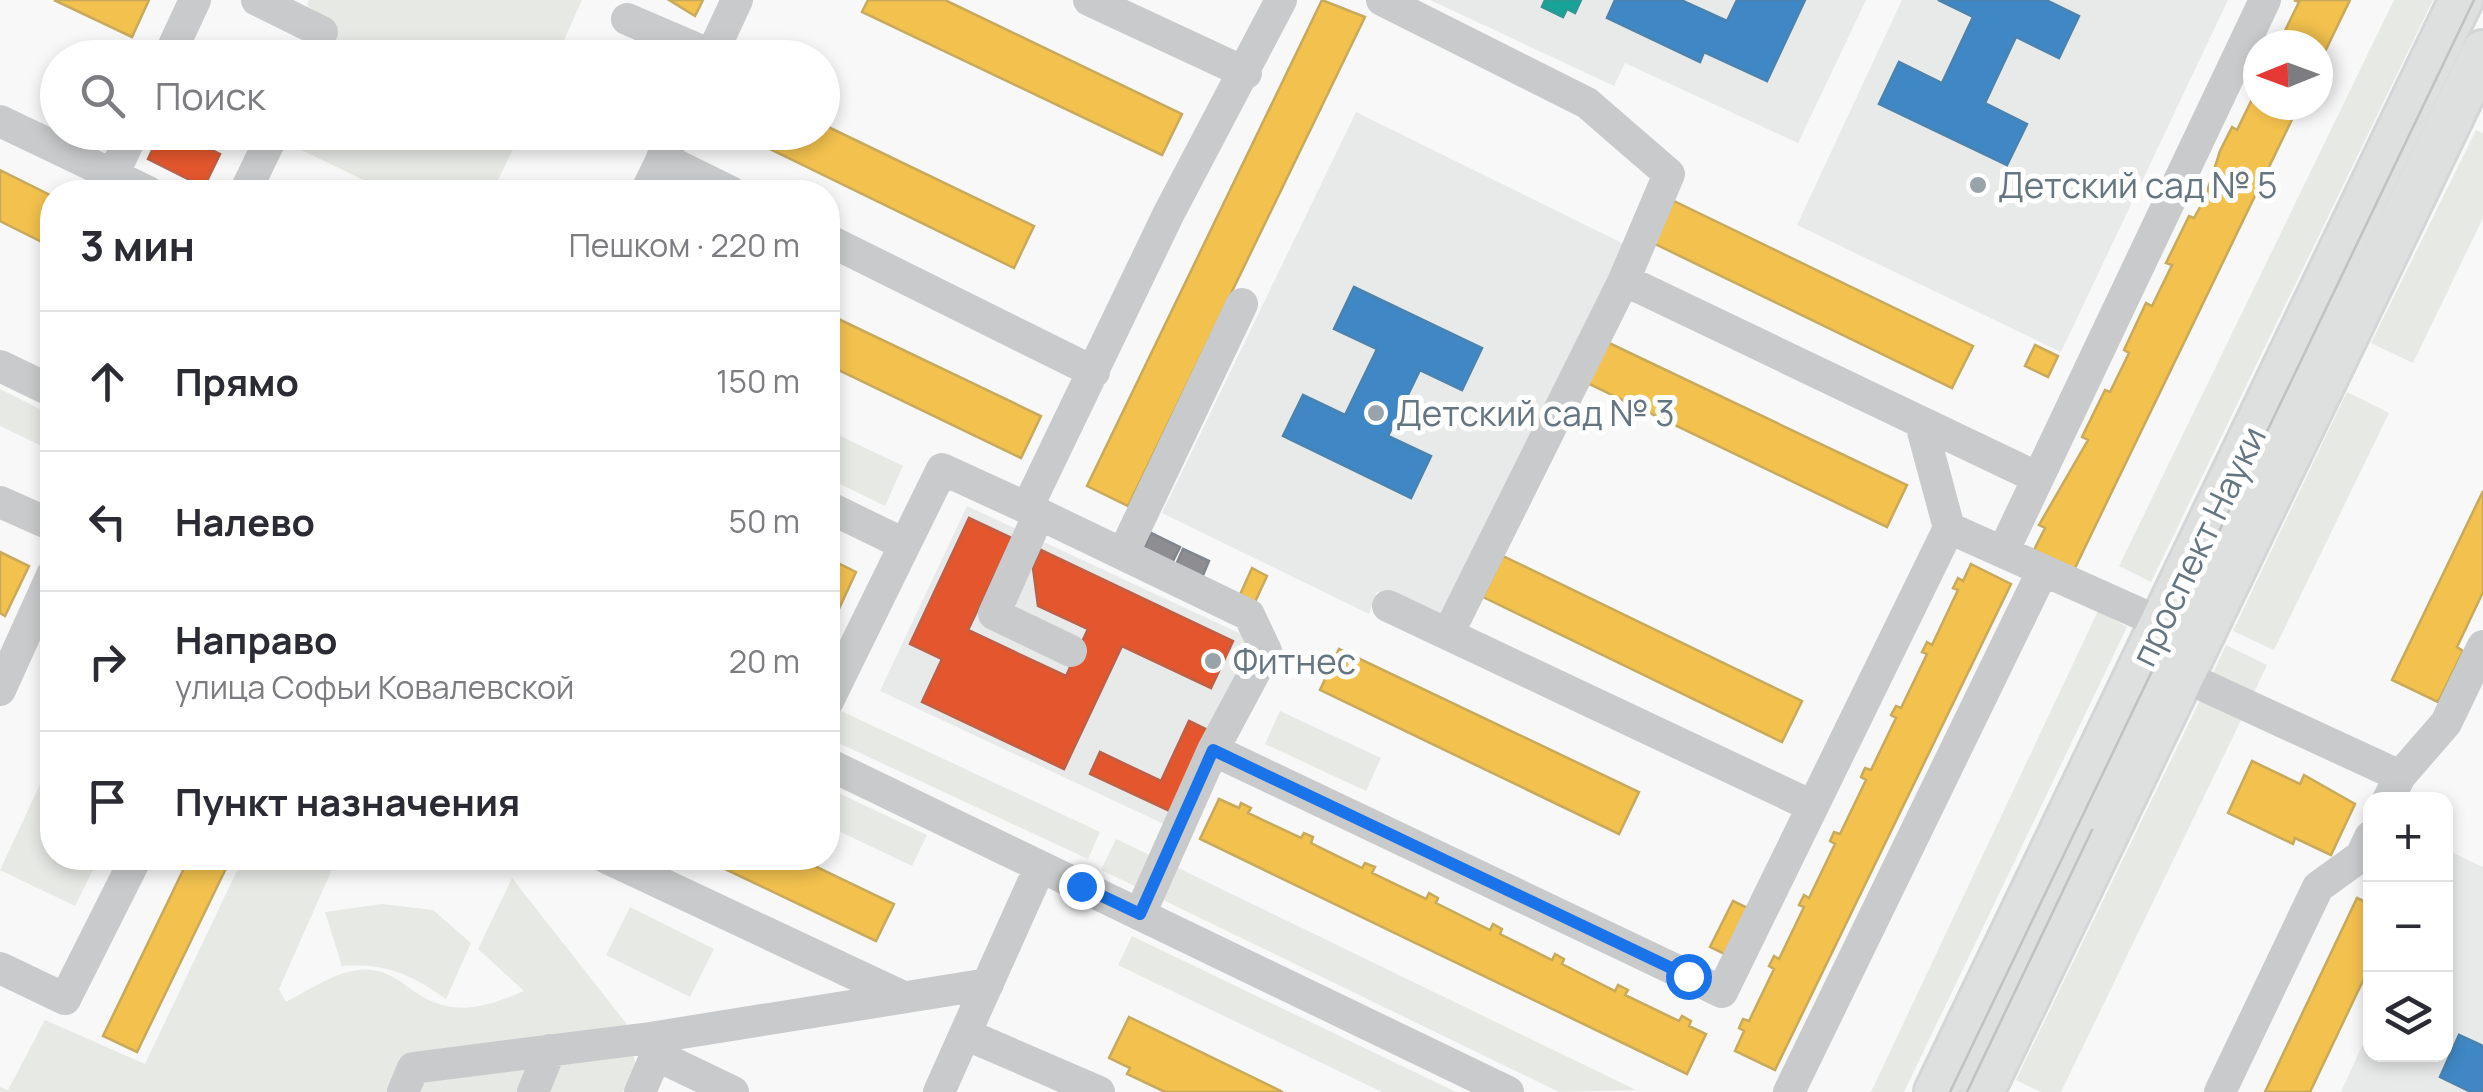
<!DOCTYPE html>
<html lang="ru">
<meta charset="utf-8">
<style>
:root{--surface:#fff;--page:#f7f7f7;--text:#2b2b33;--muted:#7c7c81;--line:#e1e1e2}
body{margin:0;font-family:Manrope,sans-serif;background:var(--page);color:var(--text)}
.controls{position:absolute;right:30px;bottom:30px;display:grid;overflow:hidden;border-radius:20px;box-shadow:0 5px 15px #0003}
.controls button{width:90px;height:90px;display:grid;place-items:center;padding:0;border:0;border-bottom:2px solid var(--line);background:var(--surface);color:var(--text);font:50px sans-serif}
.compass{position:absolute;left:2243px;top:30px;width:90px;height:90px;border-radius:50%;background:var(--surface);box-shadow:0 5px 15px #0003;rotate:269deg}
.stop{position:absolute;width:30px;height:30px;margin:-22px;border:8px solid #1a73e8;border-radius:50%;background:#fff}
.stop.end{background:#1a73e8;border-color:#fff;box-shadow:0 2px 10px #0008}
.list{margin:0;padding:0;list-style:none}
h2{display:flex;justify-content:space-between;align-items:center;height:130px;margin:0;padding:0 40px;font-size:42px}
h2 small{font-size:32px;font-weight:400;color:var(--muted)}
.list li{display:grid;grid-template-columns:65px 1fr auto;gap:30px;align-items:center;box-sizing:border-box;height:140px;padding:0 40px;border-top:2px solid var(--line)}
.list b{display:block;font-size:38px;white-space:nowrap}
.list p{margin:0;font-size:32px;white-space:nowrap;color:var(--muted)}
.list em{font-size:32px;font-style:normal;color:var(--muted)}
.icon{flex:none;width:55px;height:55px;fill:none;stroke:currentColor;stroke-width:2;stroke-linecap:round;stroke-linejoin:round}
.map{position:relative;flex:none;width:2483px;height:1092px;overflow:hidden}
.search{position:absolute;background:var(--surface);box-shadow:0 5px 15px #0003;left:40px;top:40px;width:800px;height:110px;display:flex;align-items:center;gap:25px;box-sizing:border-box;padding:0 35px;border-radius:55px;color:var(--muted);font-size:38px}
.panel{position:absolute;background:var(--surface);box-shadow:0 5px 15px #0003;left:40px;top:180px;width:800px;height:690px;border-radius:40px}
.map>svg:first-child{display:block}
.built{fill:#e8e9e9}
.green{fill:#e7e9e5}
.homes{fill:#f2c14e;stroke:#c8aa5d;stroke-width:2.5}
.shops{fill:#e4572e;stroke:#be6047;stroke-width:2.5}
.schools{fill:#3f88c5;stroke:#4b83b0;stroke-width:2.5}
.public{fill:#17a398;stroke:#2f9691;stroke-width:2.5}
.industry{fill:#8d8d92;stroke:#81868d;stroke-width:2.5}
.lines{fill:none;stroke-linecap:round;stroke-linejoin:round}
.major-casing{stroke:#d4d5d6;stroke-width:48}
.minor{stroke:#c9cacb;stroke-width:32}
.major{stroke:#dedfdf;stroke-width:42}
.tram{stroke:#bfc1c2;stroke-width:2.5}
.route{stroke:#1a73e8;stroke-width:12}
.poi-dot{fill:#99a4aa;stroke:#fff;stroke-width:4}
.labels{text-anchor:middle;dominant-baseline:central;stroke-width:10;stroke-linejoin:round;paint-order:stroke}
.poi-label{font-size:35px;fill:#667680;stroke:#fff;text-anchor:start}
.street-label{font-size:35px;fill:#667680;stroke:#fff}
</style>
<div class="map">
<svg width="2483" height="1092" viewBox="0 0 2483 1092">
<rect width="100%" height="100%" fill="#f8f8f8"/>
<path class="built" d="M1430 0H1866L1798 143 1625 63 1614 86Z
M1902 0H2228L2061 352 1797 225Z
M1356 112 1624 244 1442 621 1377 592 1369 614 1162 513Z
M967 506 1241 634 1247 655 1168 826 880 691Z
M2451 852 2483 867V1092H2341L2370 1028V1054H2446V865Z"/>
<path class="green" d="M309 0H582L556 58 321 57 334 28 307 5Z
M2394 0H2433L2151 582 2119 566Z
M2476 130 2483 133V218L2413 363 2371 343Z
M282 132 521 133 492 192H388L279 139Z
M0 389 52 415V451L0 426Z
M2347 392 2389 413 2274 650 2233 631Z
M828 430 903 466 885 506 828 478Z
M2098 611 2127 627 1904 1092H1871Z
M2226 645 2267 665 2251 699 2210 679Z
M2203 694 2244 714 2061 1092H2041L2016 1080Z
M839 710 1100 832 1088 859 832 740 828 730Z
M1280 711 1381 758 1366 791 1265 744Z
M52 759V858H99L75 906 0 870Z
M828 788 927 835 912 866 828 826Z
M1116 839 1158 859 1143 890 1101 870Z
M243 858H337L279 989 286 1002C312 989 342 966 373 970 389 972 402 983 414 991 451 1018 485 1008 524 991L478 949 512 878 629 1027 635 1063 623 1092H0V1087L8 1090 45 1020 145 1064Z
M1176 867 1636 1090 1559 1092 1161 899Z
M382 904 433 910 471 943 446 999C410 974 386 963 342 966L325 912Z
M630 907 714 949 690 997 606 955Z
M1132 936 1456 1092H1382L1118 965Z"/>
<path class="homes" d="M54 0H149L132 37Z
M669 0H703L695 16Z
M868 0H945L1182 114 1162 155 862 12Z
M1322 0 1365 17 1128 506 1087 486Z
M2294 0H2350L2318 66V45H2271L2274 39 2280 41 2299 2Z
M2258 72V105H2299L2074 570 2034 550 2045 528 2039 525 2088 440 2082 437 2105 390 2110 392 2129 353 2124 350 2146 303 2152 306 2172 265 2166 263 2189 216 2194 218 2205 198 2220 151 2232 127 2237 130 2257 89 2251 86Z
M822 124 1034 226 1014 268 735 132H822Z
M0 170 52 196V247L0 221Z
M1674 201 1973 346 1952 388 1653 243Z
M828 314 1041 416 1021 458 828 365Z
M1607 342 1907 485 1887 527 1587 383Z
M2035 345 2058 356 2048 377 2025 366Z
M2483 491V592L2457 647 2463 651 2438 702 2392 680Z
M0 552 29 566 5 616 0 613Z
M1503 556 1802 701 1782 742 1483 597Z
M828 558 856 572 837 613 828 609Z
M1971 564 2011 584 1775 1070 1735 1051 1744 1031 1739 1028 1743 1019 1749 1021 1774 969 1769 966 1774 956 1779 959 1804 907 1799 905 1804 895 1809 898 1835 844 1830 841 1834 832 1840 834 1866 780 1861 777 1865 768 1871 770 1896 718 1891 715 1896 706 1901 708 1927 654 1922 652 1927 642 1932 645 1958 590 1953 588 1958 578 1963 581Z
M1252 568 1267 576 1254 604 1239 597Z
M1339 649 1639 792 1619 834 1320 690Z
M2252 761 2300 784 2304 775 2355 804 2331 855 2295 838 2293 844 2228 813Z
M1219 799 1239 808 1241 803 1251 808 1248 813 1301 838 1304 833 1313 837 1311 843 1362 868 1365 863 1375 867 1372 873 1426 899 1429 893 1438 898 1436 903 1490 930 1493 924 1502 929 1500 934 1552 960 1555 954 1564 959 1562 964 1615 991 1618 985 1628 990 1625 995 1679 1021 1682 1016 1691 1021 1689 1026 1706 1034 1687 1074 1200 839Z
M189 858H231L137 1052 103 1036Z
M702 858H798L894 904 876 941Z
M2357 898 2370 904V966L2310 1092H2265Z
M1733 901 1754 911 1731 957 1710 947Z
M1129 1017 1283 1092H1165L1127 1074 1130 1068 1109 1058Z"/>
<path class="shops" d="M161 132H175L220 154 204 187 148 159Z
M969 518 1012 538 968 630 1066 676 1088 629 1038 606 1033 568 1041 550 1233 641 1211 688 1122 646 1064 769 922 702 942 659 910 644Z
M1189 721 1210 731 1172 812 1090 774 1100 752 1161 781Z"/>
<path class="schools" d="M1615 0H1681L1727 21 1737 0H1805L1767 81 1704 52 1700 62 1607 18Z
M1938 0H2046L2079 16 2059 58 2016 37 1985 103 2027 124 2007 165 1879 104 1899 62 1942 83 1973 17Z
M1354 287 1482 348 1462 390 1420 370 1388 436 1431 456 1411 498 1283 436 1303 395 1345 415 1377 349 1334 329Z
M2459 1035 2483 1046V1092H2471L2440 1077Z"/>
<path class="public" d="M1545 0H1581L1575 13 1567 9 1563 17 1542 7Z"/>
<path class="industry" d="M1151 533 1180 547 1171 565 1143 551Z
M1183 549 1209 561 1201 580 1175 567Z"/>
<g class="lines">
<defs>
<path id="major" d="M1936 1092 2461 0
M1982 1092 2483 52"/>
</defs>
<use href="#major" class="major-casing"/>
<path class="minor" d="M257 0 322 32 310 58
M1089 0 1246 73
M1382 0 1587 103 1669 174 1624 280 2038 478
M627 19 711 55
M168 58 195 0
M710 58 737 0
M0 121 113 175
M133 132 113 175 148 192
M662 158 731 192
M245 192 274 132
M646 192 675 132
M828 240 1094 372
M0 366 52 391
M0 502 52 525
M828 507 904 544
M1027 508 1249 615 1266 651 1213 750
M1039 514 994 614 1071 651
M1949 528 2161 623
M2003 552 2265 0
M1123 554 1242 304
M1388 606 1812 806
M1448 634 1624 280
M2183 676 2400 776
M0 690 52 575
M828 701 942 469 1027 508 1169 213 1281 0
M828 764 1508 1092
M2388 800 2400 776 2446 723 2483 646
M607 858 899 995
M1040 867 965 1034 1099 1092
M1140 914 1213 750 1722 992 1949 528 1921 424
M0 968 65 999 136 858
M650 1038 656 1055 733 1092
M403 1092 413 1068 650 1038 988 984
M533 1092 550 1050
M640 1092 656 1055
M939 1092 965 1034
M1789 1092 2043 570
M2220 1092 2318 887 2361 856 2370 837"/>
<use href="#major" class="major"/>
<path class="tram" d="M1950 1092 2474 0
M1967 1092 2092 830"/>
</g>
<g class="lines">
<path class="route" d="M1081 886 1140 914 1213 750 1688 976"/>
</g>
<g class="poi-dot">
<circle cx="1978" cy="185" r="10"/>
<circle cx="1376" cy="413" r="10"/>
<circle cx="1213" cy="661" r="10"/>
</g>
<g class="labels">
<g class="poi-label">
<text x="1998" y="185">Детский сад № 5</text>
<text x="1396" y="413">Детский сад № 3</text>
<text x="1233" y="661">Фитнес</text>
</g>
<g class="street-label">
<text transform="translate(2198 546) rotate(-64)">проспект Науки</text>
</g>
</g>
</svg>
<div class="controls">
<button>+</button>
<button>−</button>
<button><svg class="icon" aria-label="layers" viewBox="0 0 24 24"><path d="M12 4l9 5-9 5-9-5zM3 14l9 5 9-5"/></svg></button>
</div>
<svg class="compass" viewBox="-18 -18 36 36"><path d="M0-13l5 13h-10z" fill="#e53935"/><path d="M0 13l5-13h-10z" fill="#7c7c81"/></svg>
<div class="stop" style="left:1688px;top:976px"></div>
<div class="stop end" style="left:1081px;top:886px"></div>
<div class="search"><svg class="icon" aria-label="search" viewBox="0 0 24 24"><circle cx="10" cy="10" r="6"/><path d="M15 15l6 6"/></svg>Поиск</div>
<section class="panel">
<h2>3 мин<small>Пешком · 220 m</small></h2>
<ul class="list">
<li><svg class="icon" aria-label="ahead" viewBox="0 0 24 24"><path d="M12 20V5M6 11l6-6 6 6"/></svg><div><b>Прямо</b></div><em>150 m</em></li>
<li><svg class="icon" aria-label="left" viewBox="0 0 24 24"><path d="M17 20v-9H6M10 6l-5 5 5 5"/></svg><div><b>Налево</b></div><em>50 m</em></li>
<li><svg class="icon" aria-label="right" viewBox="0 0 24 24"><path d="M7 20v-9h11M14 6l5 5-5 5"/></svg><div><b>Направо</b><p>улица Софьи Ковалевской</p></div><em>20 m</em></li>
<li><svg class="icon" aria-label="arrive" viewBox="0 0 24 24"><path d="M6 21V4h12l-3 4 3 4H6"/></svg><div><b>Пункт назначения</b></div></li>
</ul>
</section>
</div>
